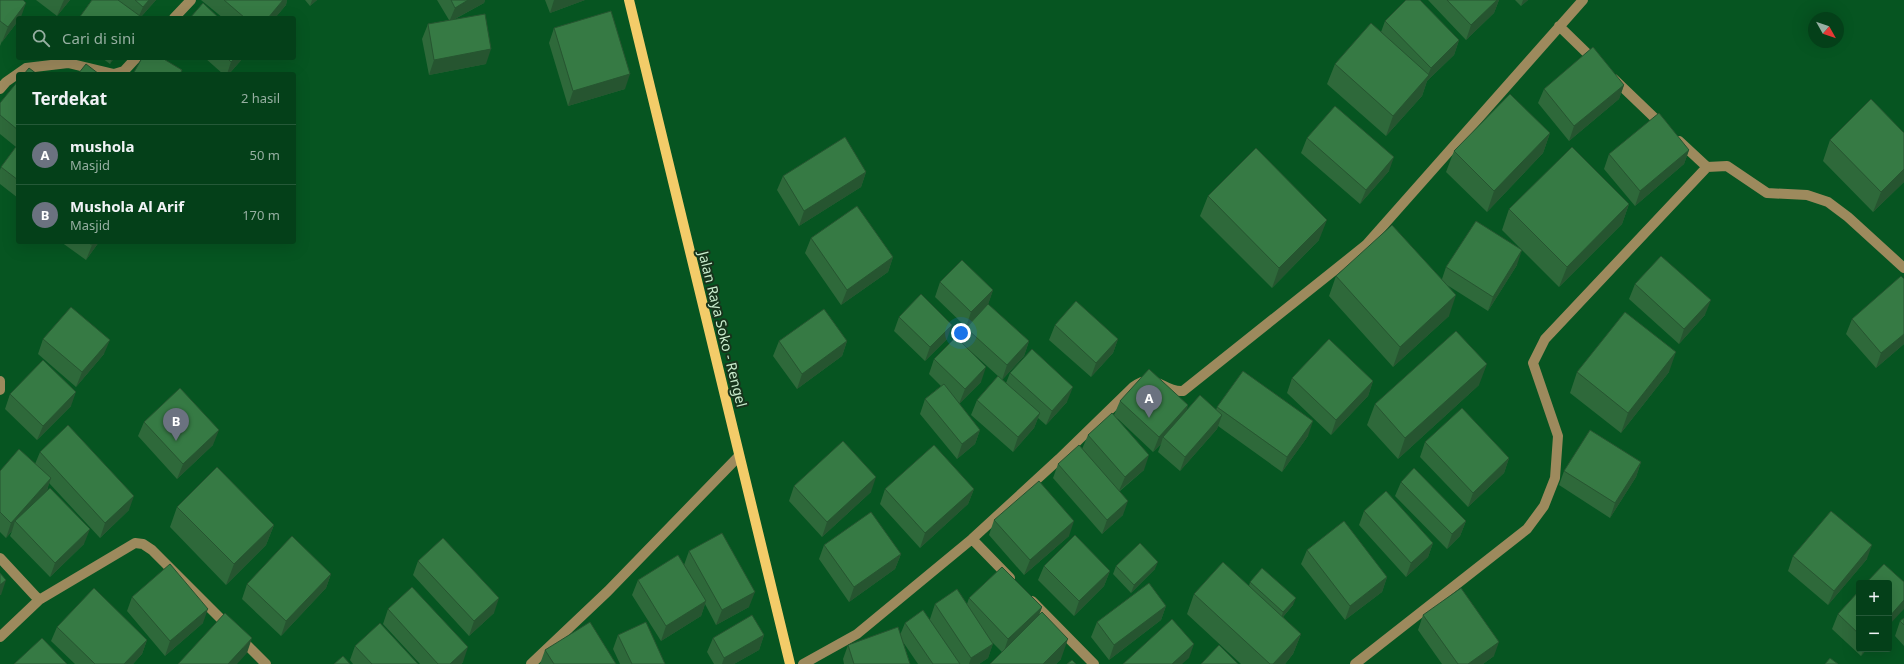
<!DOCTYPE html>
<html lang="id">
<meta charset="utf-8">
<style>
:root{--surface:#044019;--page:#0d4722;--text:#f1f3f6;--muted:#97afa2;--line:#255938;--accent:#bca0f2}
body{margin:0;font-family:"Noto Sans",sans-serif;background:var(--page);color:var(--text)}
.controls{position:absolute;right:12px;bottom:12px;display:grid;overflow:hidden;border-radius:4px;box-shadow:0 4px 16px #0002}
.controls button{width:36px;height:36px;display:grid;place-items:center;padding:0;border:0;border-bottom:1px solid var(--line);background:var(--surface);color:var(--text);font:20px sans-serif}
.compass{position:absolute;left:1808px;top:12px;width:36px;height:36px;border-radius:50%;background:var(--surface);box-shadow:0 4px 16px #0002;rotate:130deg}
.you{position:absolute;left:961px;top:333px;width:14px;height:14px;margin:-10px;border:3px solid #fff;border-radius:50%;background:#1a73e8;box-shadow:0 0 0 6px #1a73e833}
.badge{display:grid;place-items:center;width:26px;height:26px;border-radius:50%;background:var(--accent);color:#fff;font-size:13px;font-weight:700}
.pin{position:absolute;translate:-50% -33px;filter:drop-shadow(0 1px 2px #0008)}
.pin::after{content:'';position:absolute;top:21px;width:14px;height:12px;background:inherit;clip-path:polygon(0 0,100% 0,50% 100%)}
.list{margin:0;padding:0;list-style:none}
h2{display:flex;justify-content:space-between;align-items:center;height:52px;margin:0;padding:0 16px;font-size:17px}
h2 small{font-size:13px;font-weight:400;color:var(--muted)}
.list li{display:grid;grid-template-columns:26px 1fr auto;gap:12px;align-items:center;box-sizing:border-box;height:60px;padding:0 16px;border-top:1px solid var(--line)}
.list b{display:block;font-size:15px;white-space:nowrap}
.list p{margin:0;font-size:13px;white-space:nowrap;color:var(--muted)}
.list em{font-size:13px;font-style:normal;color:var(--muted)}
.icon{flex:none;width:22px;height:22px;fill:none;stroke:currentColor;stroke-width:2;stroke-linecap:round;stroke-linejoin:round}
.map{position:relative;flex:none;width:1904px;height:664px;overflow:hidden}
.search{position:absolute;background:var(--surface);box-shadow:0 4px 16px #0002;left:16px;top:16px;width:280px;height:44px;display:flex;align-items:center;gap:10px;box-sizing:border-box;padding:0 14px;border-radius:4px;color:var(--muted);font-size:15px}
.panel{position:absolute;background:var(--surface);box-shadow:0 4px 16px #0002;left:16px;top:72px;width:280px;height:172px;border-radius:4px}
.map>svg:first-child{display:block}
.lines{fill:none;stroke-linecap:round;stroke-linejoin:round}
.minor{stroke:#9d8a5d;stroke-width:10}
.major{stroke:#f3cc69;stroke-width:10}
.wall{fill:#2e693a}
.shaded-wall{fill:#265530}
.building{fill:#367a44;stroke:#265530}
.labels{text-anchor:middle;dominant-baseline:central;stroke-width:4;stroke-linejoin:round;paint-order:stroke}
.street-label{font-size:14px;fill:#caedce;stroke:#17341c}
</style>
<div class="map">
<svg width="1904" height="664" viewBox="0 0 1904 664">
<rect width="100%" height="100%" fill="#065521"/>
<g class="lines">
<path class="minor" d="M174 18 191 0
M1559 26 1595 61
M1614 79 1663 126
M0 89 6 82 26 68 68 63 114 74 124 71 136 58
M1679 141 1707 167
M0 381V390
M0 558 39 600
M1010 578 972 539 1059 459 1133 387C1156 370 1162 393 1183 391L1366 245 1583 0
M1032 601 1094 664
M0 637 39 600 135 543 143 544 152 550 266 664
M531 664 608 591 739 456
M803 664 857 634 972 539
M1355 664 1527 529 1544 506 1555 478 1558 436 1533 363 1545 339 1707 167 1727 166 1767 193 1807 195 1828 202 1848 217 1904 268"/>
<path class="major" d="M629 0 790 664"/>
</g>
<path class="wall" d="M0 0 21 17 20 18H18V21L2 42V41L0 46Z
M36 0H70L57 16Z
M92 0H156L140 18H79Z
M201 0H287L286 5 275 18H223Z
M305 0H317L310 6Z
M437 0H485L484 3 455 19 486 64 429 75 422 39 428 24 449 20Z
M545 0H585L550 13Z
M1428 0H1499L1494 13 1466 40Z
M1515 0H1528L1521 6Z
M1385 21 1459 40 1454 55 1427 81 1422 96 1386 136 1327 84 1335 64 1381 32Z
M554 28 625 89 568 106 549 43Z
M102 58H114L110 64Z
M205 58H243L229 74H223Z
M18 81V198L0 184V170L1 167 16 147 0 134V103Z
M1624 85 1619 99 1569 141 1538 103 1544 89Z
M1550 133 1543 153 1487 212 1446 172 1454 151Z
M1904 133V182L1873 212 1823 161 1830 140Z
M1307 138 1389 171 1360 204 1301 153Z
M1689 150 1684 164 1635 206 1604 169 1609 154Z
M866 172 861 187 799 226 777 190 783 176Z
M1208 196 1319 240 1272 288 1200 216Z
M1629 204 1622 224 1559 287 1502 230 1509 209Z
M811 238 893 257 888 272 841 305 805 253Z
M61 242H99L86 260Z
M1517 265 1488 311 1447 285 1449 316 1393 367 1329 296 1336 276 1442 279 1446 267Z
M1904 279V344L1876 368 1846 334 1852 319Z
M940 282 993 290 988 304 1029 341 1024 356 1002 380 1006 383 1010 373 1067 402 1046 425 1038 418 1034 428 1013 452 971 415 977 400 998 376 966 347 981 382 959 404 980 430 975 444 957 459 920 414 925 399 941 386 929 374 934 359 960 342 966 327 935 297Z
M1635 284 1705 315 1679 344 1629 299Z
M899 317 947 339 925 361 894 331Z
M1055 325 1118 339 1113 353 1091 377 1049 340Z
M43 339 104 354 76 387 38 354Z
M779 341H847L842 356 797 389 773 356Z
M1577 372H1669L1621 433 1570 393Z
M1292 378 1373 381 1368 396 1331 435 1287 393Z
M1479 385 1398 459 1367 425 1375 404Z
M10 394 71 406 37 440 5 409Z
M1120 401 1188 405 1186 411 1216 410 1217 407 1308 436 1282 472 1218 426 1217 429 1180 471 1158 452 1161 444 1153 452 1117 418 1144 470 1120 491 1123 515 1102 534 1053 478 1058 464 1082 449 1088 435 1114 415Z
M144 422 213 445 177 479 138 436Z
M1425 442 1509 458 1504 473 1468 507 1420 457Z
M40 452 129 510 100 538 49 483 47 491 84 544 50 577 10 536 12 531 6 538 0 532V471L35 464Z
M1641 462 1636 477 1610 518 1559 485 1564 471Z
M1401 482 1466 521 1460 536 1447 549 1395 496Z
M794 486 871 492 822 537 789 501Z
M885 489H974L968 504 920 548 880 504Z
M177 507 274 525 266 545 226 585 170 527Z
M1364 511 1433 543 1428 557 1406 577 1359 525Z
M994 520 1069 536 1024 575 989 535Z
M824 545 901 554 895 569 849 602 819 559Z
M1307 550 1387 577 1382 592 1345 620 1301 564Z
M689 551 749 607 716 625 705 604 701 616 661 641 632 595 638 580 684 565Z
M1793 556 1867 559 1828 605 1788 571Z
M418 561 494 613 469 636 413 575Z
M1044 566 1110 571 1104 586 1074 616 1038 580Z
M1116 566 1155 569 1131 593 1113 574Z
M331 574 326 588 281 636 242 599 247 584Z
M1250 582 1293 605 1283 617 1301 634 1293 654 1285 664H1241L1187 614 1194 594 1249 586Z
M1859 591V649H1867L1861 656 1832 629 1838 614Z
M132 597 203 623 165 656 127 611Z
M969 598 1042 607 1039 616 1061 659 1056 664H990L1002 652 993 643 988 658 979 664H918L903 642 910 664H844L843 659 848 645 900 635 905 623 930 619 935 604H967Z
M1166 606 1161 620 1109 660 1091 637 1097 622Z
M388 609 463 662 461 664H420L383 624Z
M1423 615 1494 656 1483 664H1442L1418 630Z
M1904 618V646L1895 636 1900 621Z
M57 627 147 640 142 654 133 664H75L51 641Z
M618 635 665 664H620L613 649Z
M764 635 759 650 734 664H714L707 652 713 638Z
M355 646 418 664H353L350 660Z
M545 650 616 664H540Z"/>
<path class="shaded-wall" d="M64 0H70L57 16 63 2Z
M149 0H156L140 18H138L143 7Z
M283 0H287L286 5 275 18H268Z
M312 0H317L310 6Z
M468 0H485L484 3 449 22 455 8Z
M554 0H585L550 13Z
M1497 0H1499L1494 13 1466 40 1471 25Z
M1523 0H1528L1521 6Z
M26 3 21 17 20 18H18V21L2 42 8 27Z
M1459 40 1454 55 1427 81 1422 96 1386 136 1393 116 1427 77 1431 68Z
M491 49 486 64 429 75 434 60Z
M112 58H114L110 64Z
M235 58H243L229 74H227L231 62Z
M630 74 625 89 568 106 573 91Z
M1624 85 1619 99 1569 141 1574 126Z
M1550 133 1543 153 1487 212 1494 191Z
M1689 150 1684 164 1635 206 1640 191Z
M1394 157 1389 171 1360 204 1366 190Z
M1904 169V182L1873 212 1881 192Z
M866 172 861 187 799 226 804 211Z
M1629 204 1622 224 1559 287 1567 267Z
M1327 220 1319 240 1272 288 1279 268Z
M94 242H99L86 260 92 245Z
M1522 250 1517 265 1488 311 1493 297Z
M893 257 888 272 841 305 847 290Z
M993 290 988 305 966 327 971 312Z
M1456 295 1449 316 1393 367 1400 347Z
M1711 300 1705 315 1679 344 1684 329Z
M952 325 947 339 925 361 930 347Z
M1904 334V344L1876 368 1881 353Z
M1118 339 1113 353 1091 377 1096 363Z
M110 340 104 354 76 387 82 372Z
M847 341 842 356 797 389 802 374Z
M1029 341 1024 356 1002 380 1007 365Z
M1676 352 1669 372 1621 433 1628 413Z
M1487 364 1479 385 1398 459 1405 438Z
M986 367 981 382 959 404 965 389Z
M1373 381 1368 396 1331 435 1336 420Z
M1073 387 1067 402 1046 425 1052 411Z
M76 392 71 406 37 440 43 426Z
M1188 405 1183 420 1163 437 1161 444 1153 452 1159 437Z
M1040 413 1034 428 1013 452 1018 437Z
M1222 415 1217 429 1180 471 1185 457Z
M1313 421 1308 436 1282 472 1287 457Z
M219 430 213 445 177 479 183 464Z
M980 430 975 444 957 459 962 444Z
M1149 455 1144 470 1119 491 1125 477Z
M1509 458 1504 473 1468 507 1473 493Z
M1641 462 1636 477 1610 518 1615 503Z
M876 477 871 492 822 537 827 522Z
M51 478 46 493 15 521 12 531 6 538 11 523Z
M974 489 968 504 920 548 925 533Z
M134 496 129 510 100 538 105 523Z
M1128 501 1123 515 1102 534 1107 520Z
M1074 521 1069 536 1024 575 1030 560Z
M1466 521 1460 536 1447 549 1452 534Z
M274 525 266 545 226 585 234 564Z
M90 529 84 544 50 577 55 563Z
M1433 543 1428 557 1406 577 1411 563Z
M1872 545 1867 559 1828 605 1834 591Z
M901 554 895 569 849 602 854 587Z
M1158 562 1155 569 1131 593 1134 585Z
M1110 571 1104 586 1074 616 1079 601Z
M331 574 326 588 281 636 286 621Z
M1387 577 1382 592 1345 620 1350 606Z
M6 580 1 595H0V585Z
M755 592 749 607 716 625 722 610Z
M499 598 494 613 469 636 474 621Z
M1296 598 1293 605 1281 619 1283 612Z
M1904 600V609L1889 625V617Z
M706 601 701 616 661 641 666 626Z
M1166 606 1161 620 1109 660 1114 645Z
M1042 607 1036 622 1003 654 1008 639Z
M208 609 203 623 165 656 170 641Z
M1301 634 1293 654 1285 664H1273Z
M764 635 759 650 734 664H722L724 658Z
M252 638 247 653 237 664H228Z
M1068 639 1061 659 1056 664H1043Z
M147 640 142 654 133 664H124Z
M1499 642 1494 656 1483 664H1468Z
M993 644 988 658 979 664H969L971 658Z
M1194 644 1189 658 1182 664H1172Z
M468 647 463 662 461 664H450Z
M1864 649H1867L1861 656Z"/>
<path class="building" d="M0 0H23L26 3 8 27 0 21Z
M92 0H118L140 16 138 18H79Z
M135 0H149L143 7Z
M224 0H283L268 18H245Z
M451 0H468L455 8Z
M1406 0H1420L1459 40 1431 68 1385 21Z
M1447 0H1497L1471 25Z
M203 3 219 18H190Z
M611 11 630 74 573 91 554 28Z
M485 14 491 49 434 60 428 24Z
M1371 23 1429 75 1393 116 1335 64Z
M1593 47 1624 85 1574 126 1544 89Z
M142 58H162L182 70 180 74H133Z
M227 58H235L231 62Z
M86 64 99 74H78Z
M29 68 37 74H24Z
M18 81V130L0 115V103Z
M1510 94 1550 133 1494 191 1454 151Z
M1871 99 1904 133V169L1881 192 1830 140Z
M1335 106 1394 157 1366 190 1307 138Z
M1659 113 1689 150 1640 191 1609 154Z
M845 137 866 172 804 211 783 176Z
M18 144V180L1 167Z
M1572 147 1629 204 1567 267 1509 209Z
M1256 148 1327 220 1279 268 1208 196Z
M857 206 893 257 847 290 811 238Z
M1476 221 1522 250 1493 297 1446 267Z
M1392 225 1456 295 1400 347 1336 276Z
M87 242H94L92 245Z
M1661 256 1711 300 1684 329 1635 284Z
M962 260 993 290 971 312 940 282Z
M1901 276 1904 279V334L1881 353 1852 319Z
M921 294 952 325 930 347 899 317Z
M1076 301 1118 339 1096 363 1055 325Z
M988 304 1029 341 1007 365 966 328Z
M71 307 110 340 82 372 43 339Z
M824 309 847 341 802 374 779 341Z
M1625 312 1676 352 1628 413 1577 372Z
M1456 331 1487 364 1405 438 1375 404Z
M956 337 986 367 965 389 934 359Z
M1329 339 1373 381 1336 420 1292 378Z
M1032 349 1073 387 1052 411 1010 373Z
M43 360 76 392 43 426 10 394Z
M1149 369 1188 405 1159 437 1120 401Z
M1243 371 1313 421 1287 457 1217 407Z
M998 376 1040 413 1018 437 977 400Z
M944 384 980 430 962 444 925 399Z
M180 388 219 430 183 464 144 422Z
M1200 395 1222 415 1185 457 1163 437Z
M1462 408 1509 458 1473 493 1425 442Z
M1112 413 1149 455 1125 477 1088 435Z
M68 425 134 496 105 523 40 452Z
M1590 430 1641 462 1615 503 1564 471Z
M843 441 876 477 827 522 794 486Z
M934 445 974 489 925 533 885 489Z
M1079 445 1128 501 1107 520 1058 464Z
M19 449 51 478 11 523 0 512V471Z
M217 467 274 525 234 564 177 507Z
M1414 468 1466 521 1452 534 1401 482Z
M1039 481 1074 521 1030 560 994 520Z
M50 488 90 529 55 563 15 521Z
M1386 491 1433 543 1411 563 1364 511Z
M1831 511 1872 545 1834 591 1793 556Z
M871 512 901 554 854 587 824 545Z
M1344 521 1387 577 1350 606 1307 550Z
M722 533 755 592 722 610 689 551Z
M1075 535 1110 571 1079 601 1044 566Z
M292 536 331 574 286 621 247 584Z
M443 538 499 598 474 621 418 561Z
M1140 543 1158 562 1134 585 1116 566Z
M678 555 706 601 666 626 638 580Z
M1223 562 1301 634 1273 664H1270L1194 594Z
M170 564 208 609 170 641 132 597Z
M1884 564 1904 582V600L1889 617V583H1866Z
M1002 567 1042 607 1008 639 969 598Z
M1262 568 1296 598 1283 612 1250 582Z
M0 573 6 580 0 585Z
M1149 583 1166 606 1114 645 1097 622Z
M412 587 468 647 450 664H438L388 609Z
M94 588 147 640 124 664H95L57 627Z
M1461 588 1499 642 1468 664H1458L1423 615Z
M957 589 993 644 971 658 935 604Z
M1859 591V634L1838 614Z
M923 610 960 664H933L905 623Z
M1042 612 1068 639 1043 664H990Z
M225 613 252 638 228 664H178Z
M752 615 764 635 724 658 713 638Z
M1904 618V625L1900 621Z
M1172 619 1194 644 1172 664H1123Z
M590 622 616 664H554L545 650Z
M646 622 665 664H632L618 635Z
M380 623 418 664H372L355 646Z
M898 627 910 664H854L848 645Z
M42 638 67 664H14Z
M1219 645 1238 664H1201Z
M343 656 350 664H334Z
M1830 658 1838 664H1825Z
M1072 660 1076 664H1067Z"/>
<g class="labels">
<g class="street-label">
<text transform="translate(723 329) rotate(76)">Jalan Raya Soko - Rengel</text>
</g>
</g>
</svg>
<div class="controls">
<button>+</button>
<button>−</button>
</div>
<svg class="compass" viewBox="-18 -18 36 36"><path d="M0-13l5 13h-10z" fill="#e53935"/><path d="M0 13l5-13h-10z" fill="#97afa2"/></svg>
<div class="you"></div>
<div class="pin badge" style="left:1149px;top:418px;background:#6b7280">A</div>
<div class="pin badge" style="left:176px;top:441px;background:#6b7280">B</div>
<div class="search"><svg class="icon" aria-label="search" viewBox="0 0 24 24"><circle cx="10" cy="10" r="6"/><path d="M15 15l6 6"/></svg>Cari di sini</div>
<section class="panel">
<h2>Terdekat<small>2 hasil</small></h2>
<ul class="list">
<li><span class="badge" style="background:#6b7280">A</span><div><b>mushola</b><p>Masjid</p></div><em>50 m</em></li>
<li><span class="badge" style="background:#6b7280">B</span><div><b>Mushola Al Arif</b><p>Masjid</p></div><em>170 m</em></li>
</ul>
</section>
</div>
